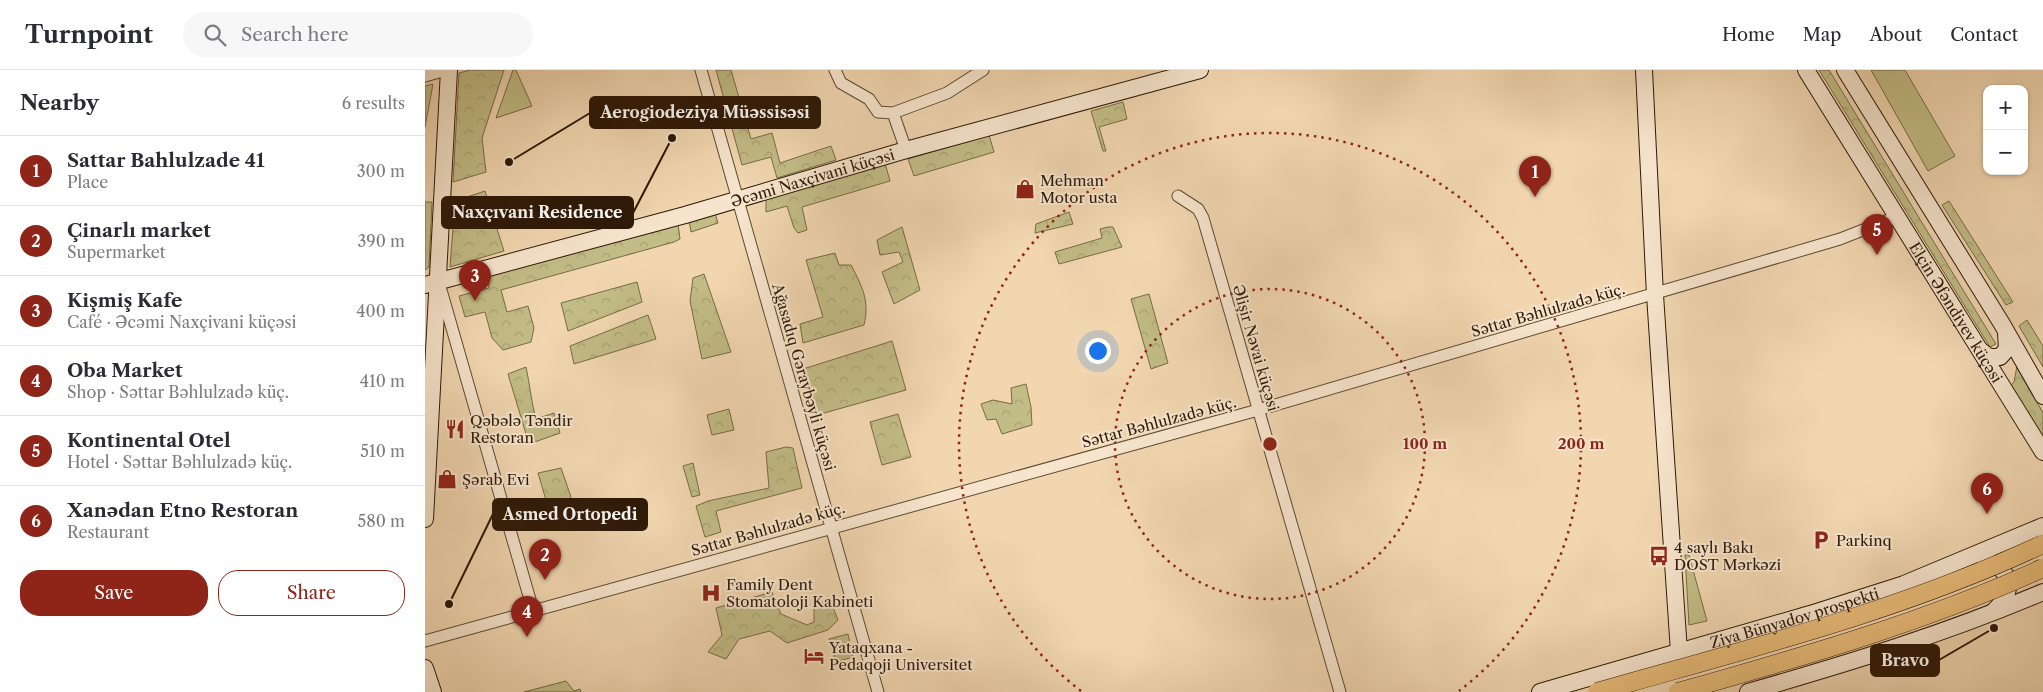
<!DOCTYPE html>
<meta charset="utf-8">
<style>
:root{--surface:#fff;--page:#f7f7f7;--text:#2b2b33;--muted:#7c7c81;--line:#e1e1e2;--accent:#8f2418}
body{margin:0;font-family:"Libre Caslon Text",serif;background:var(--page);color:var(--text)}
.controls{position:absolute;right:15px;top:15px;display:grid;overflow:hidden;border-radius:10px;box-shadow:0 1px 4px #0004}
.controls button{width:45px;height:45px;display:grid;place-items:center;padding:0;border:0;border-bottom:1px solid var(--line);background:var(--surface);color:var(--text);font:25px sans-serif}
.you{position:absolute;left:672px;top:280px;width:18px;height:18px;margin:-12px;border:4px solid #fff;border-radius:50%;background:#1a73e8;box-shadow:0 0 0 8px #1a73e833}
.badge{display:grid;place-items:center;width:32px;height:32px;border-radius:50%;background:var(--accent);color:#fff;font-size:16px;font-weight:700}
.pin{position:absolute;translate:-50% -41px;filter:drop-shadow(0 1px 2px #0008)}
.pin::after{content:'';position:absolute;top:26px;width:18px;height:15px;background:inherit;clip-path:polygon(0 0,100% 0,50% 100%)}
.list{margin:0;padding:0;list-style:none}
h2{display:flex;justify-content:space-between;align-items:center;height:65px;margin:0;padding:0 20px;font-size:21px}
h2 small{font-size:16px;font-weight:400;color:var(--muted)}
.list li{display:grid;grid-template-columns:32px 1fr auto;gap:15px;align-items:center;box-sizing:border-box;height:70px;padding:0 20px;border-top:1px solid var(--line)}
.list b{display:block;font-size:19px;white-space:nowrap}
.list p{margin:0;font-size:16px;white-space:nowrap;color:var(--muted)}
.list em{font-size:16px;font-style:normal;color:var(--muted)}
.actions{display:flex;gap:10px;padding:15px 20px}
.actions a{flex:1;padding:11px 0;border:1px solid var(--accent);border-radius:20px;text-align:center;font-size:18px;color:var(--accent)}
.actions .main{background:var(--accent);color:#fff}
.icon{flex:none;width:28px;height:28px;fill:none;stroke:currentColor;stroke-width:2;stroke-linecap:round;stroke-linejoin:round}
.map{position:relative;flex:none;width:1618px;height:622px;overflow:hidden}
header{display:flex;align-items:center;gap:30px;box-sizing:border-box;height:70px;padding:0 25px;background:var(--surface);border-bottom:1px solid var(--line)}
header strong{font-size:24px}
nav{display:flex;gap:28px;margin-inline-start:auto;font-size:18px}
.search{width:350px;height:45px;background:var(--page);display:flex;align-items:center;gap:12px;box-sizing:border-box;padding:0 18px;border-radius:28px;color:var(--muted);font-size:19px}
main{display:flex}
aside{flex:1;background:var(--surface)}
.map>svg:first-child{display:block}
.green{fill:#c2bc86;stroke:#786a46}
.forest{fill:url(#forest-crowns);stroke:#786a46}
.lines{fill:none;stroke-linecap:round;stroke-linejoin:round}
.street-casing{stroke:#5e4831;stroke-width:13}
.secondary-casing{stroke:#2d1807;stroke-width:18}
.street{stroke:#f6e4cc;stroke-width:11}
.secondary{stroke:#f6e4cc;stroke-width:16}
.primary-bridge-casing{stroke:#2d1807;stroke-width:19;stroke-linecap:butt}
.primary-bridge{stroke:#e8bb78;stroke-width:18}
.ring{fill:none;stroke:#8f2418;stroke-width:2.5;stroke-dasharray:2.5 5}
.labels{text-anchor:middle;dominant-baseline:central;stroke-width:4;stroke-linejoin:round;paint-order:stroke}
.street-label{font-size:15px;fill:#2d1807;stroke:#f6e4cc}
.poi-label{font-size:15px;fill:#2d1807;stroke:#f6e4cc;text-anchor:start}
.centre{fill:#8f2418;stroke:#f6e4cc;stroke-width:2.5}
.ring-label{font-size:15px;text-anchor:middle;font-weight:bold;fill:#8f2418;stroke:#f6e4cc;stroke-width:4;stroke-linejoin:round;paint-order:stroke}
.leader{fill:none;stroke:#2d1807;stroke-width:2}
.callout-dot{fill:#2d1807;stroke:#f6e4cc;stroke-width:2}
.callout{fill:#2d1807;stroke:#2d1807;stroke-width:2}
.callout-label{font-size:16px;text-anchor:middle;font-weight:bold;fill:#fff}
</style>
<header>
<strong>Turnpoint</strong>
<div class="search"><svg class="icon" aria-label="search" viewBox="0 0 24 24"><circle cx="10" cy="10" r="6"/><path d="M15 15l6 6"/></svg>Search here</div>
<nav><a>Home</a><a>Map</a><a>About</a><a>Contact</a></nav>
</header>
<main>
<aside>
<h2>Nearby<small>6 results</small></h2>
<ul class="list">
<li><span class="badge">1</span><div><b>Sattar Bahlulzade 41</b><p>Place</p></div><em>300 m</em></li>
<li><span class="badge">2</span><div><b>Çinarlı market</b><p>Supermarket</p></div><em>390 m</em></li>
<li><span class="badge">3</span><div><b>Kişmiş Kafe</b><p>Café · Əcəmi Naxçivani küçəsi</p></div><em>400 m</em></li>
<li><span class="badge">4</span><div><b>Oba Market</b><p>Shop · Səttar Bəhlulzadə küç.</p></div><em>410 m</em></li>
<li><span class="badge">5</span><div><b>Kontinental Otel</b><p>Hotel · Səttar Bəhlulzadə küç.</p></div><em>510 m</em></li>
<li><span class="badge">6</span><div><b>Xanədan Etno Restoran</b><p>Restaurant</p></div><em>580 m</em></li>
</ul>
<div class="actions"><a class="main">Save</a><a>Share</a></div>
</aside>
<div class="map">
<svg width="1618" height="622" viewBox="0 0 1618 622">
<defs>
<pattern id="forest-crowns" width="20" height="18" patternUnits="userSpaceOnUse" patternTransform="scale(1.25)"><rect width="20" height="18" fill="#c2bc86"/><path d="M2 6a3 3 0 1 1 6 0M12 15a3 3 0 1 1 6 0" fill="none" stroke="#a7a172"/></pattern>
</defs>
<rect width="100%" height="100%" fill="#f1d6b0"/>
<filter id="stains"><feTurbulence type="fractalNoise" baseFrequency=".004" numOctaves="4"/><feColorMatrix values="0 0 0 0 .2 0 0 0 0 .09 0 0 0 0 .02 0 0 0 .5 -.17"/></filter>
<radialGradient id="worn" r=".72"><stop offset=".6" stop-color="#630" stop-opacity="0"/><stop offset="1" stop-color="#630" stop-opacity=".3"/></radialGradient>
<path class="green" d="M88 0H91L107 36 71 48Z
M1446 0H1480L1530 86 1503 101Z
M8 14 0 57V16Z
M0 132H7L4 197 0 200Z
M1260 485H1264L1282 551 1264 555Z"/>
<path class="forest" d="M45 0H79L57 68 61 102 28 112 34 3Z
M291 0H306L326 69 347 63 355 93 406 76 411 90 352 108 346 87 317 95Z
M1394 0H1404L1571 274 1565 277Z
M698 32 702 49 674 57 681 81H678L666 41Z
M564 65 569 82 489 106 483 89Z
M460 93 465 111 377 137 382 160 373 163 369 158 362 136 341 142V127Z
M60 121 79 181 25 197 30 131Z
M1524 131 1588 232 1581 235 1517 135Z
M644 142 648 154 610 163 611 154Z
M290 143 293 153 266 162 264 150Z
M253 154 255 169 249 172 76 220 82 242 103 236 109 258 106 272 78 280 67 268 60 242 40 247 34 226 64 218 63 205Z
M477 157 495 220 469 234 457 202 478 192 474 182 455 185 452 170Z
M683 157H688L697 177 634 194 630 182 677 168 675 159Z
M410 183 414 195H426C437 216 445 231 439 255L378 273 375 254 398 247 381 190Z
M279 204 306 282 277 289 265 231 268 208Z
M212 212 217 232 143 261 136 233Z
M724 224 743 293 726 299 706 229Z
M223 245 231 269 149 294 145 276Z
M1602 250 1618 276V297L1594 256Z
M467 271 481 320 392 345 378 299Z
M1592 296 1618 343V367L1585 316 1589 312Z
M101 297C105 315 106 331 111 349L129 343 135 363 104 374 83 304Z
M601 314 606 337 607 355 577 364 571 349 562 350 556 334 568 330 587 334 586 318Z
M304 339 309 360 287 365 282 345Z
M473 344 486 387 457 395 445 352Z
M361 377 368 378 377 418 291 441 296 462 280 467 271 436 283 431 344 418 341 382Z
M268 393 275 425 267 427 258 396Z
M136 398 146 427 140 436 123 437 113 403Z
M347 522 356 544 382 555 389 552V535L405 530 413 550 403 560 362 573 345 561 314 569 301 589 283 582 297 565 291 538Z
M423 564 428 587 411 592 404 569Z
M141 611 149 621 155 619 156 622H99Z"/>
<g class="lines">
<defs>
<path id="street" d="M276 0 453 622
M410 0 416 13 444 29 453 42 468 43 481 80
M0 6 21 0
M468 43 522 23 558 0
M753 126 773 139 778 148 915 622
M16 220 108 540
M0 571 833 340 1415 169 1471 147"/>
<g id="secondary">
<path d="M1219 0 1230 225 1254 582"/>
<path id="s1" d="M1381 0 1618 382"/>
<path d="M1420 0 1577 254 1618 326"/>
<path id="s2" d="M0 215 260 145 481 80 775 0"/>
<path d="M1555 280 1564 287H1575L1582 279 1581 263"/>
<path d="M0 449 24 0"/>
<path d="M1560 491C1589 499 1589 523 1569 541"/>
<path d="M0 598 8 622"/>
<path id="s3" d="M1115 622 1385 544 1479 514 1618 456"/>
<path d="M1323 622C1424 593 1522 563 1618 522"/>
</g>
</defs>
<use href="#street" class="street-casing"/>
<use href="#secondary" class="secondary-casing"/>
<use href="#street" class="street"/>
<use href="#secondary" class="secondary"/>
<defs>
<path id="primary-bridge" d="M1172 622C1322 579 1476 541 1618 474
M1253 622C1377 587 1500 552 1618 498"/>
</defs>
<use href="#primary-bridge" class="primary-bridge-casing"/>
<use href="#primary-bridge" class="primary-bridge"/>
</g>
<g class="ring">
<circle cx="845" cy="374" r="155"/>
<path d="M656 621A311 311 0 1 1 1034 621"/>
</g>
<defs>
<symbol id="shop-bare" viewBox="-9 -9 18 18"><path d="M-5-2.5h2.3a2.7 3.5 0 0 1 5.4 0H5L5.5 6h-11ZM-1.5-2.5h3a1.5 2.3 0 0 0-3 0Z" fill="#8f2418" stroke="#f6e4cc" stroke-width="2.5" paint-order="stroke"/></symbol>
<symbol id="restaurant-bare" viewBox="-9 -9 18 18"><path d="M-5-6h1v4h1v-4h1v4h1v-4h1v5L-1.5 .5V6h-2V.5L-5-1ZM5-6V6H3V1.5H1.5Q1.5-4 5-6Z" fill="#8f2418" stroke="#f6e4cc" stroke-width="2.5" paint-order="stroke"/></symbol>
<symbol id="parking-bare" viewBox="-9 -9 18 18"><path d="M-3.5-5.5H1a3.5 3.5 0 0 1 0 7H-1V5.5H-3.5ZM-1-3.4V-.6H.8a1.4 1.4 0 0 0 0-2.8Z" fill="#8f2418" stroke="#f6e4cc" stroke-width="2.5" paint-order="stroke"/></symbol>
<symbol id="bus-bare" viewBox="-9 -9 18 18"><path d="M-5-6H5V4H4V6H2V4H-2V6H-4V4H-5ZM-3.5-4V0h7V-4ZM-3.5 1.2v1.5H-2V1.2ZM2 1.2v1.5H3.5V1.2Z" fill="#8f2418" stroke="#f6e4cc" stroke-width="2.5" paint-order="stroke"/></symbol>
<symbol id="hospital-bare" viewBox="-9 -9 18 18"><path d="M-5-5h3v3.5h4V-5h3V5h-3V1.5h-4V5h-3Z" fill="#8f2418" stroke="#f6e4cc" stroke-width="2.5" paint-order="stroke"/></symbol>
<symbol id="hotel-bare" viewBox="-9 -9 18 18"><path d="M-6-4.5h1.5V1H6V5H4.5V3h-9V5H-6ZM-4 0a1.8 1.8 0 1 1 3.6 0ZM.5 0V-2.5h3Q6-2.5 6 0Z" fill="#8f2418" stroke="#f6e4cc" stroke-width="2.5" paint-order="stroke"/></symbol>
</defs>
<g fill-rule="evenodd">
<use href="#shop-bare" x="586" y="105" width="28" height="28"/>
<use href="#restaurant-bare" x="16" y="345" width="28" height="28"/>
<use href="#shop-bare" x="8" y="395" width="28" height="28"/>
<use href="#parking-bare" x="1382" y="456" width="28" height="28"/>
<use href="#bus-bare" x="1220" y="472" width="28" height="28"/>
<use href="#hospital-bare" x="272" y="509" width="28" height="28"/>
<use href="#hotel-bare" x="375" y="572" width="28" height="28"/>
</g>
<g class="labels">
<g class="street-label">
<text stroke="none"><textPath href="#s2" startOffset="402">Əcəmi Naxçivani küçəsi</textPath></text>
<text transform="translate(1123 240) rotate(-16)">Səttar Bəhlulzadə küç.</text>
<text stroke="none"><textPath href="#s1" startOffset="285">Elçin Əfəndiyev küçəsi</textPath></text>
<text transform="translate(831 278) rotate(74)">Əlişir Nəvai küçəsi</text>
<text transform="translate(379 307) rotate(74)">Ağasadıq Gəraybəyli küçəsi</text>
<text transform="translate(734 352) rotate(-15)">Səttar Bəhlulzadə küç.</text>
<text transform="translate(343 459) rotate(-16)">Səttar Bəhlulzadə küç.</text>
<text stroke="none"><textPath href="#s3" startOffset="265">Ziya Bünyadov prospekti</textPath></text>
</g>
<g class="poi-label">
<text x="615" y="110">Mehman<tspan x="615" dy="17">Motor usta</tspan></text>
<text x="45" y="350">Qəbələ Təndir<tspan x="45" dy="17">Restoran</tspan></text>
<text x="37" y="409">Şərab Evi</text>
<text x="1411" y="470">Parkinq</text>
<text x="1249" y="477">4 saylı Bakı<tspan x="1249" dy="17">DOST Mərkəzi</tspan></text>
<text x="301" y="514">Family Dent<tspan x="301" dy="17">Stomatoloji Kabineti</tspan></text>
<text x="404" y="577">Yataqxana -<tspan x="404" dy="17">Pedaqoji Universitet</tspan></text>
</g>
</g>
<circle cx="845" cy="374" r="8" class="centre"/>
<g class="ring-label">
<text x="1000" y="379">100 m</text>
<text x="1156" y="379">200 m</text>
</g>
<path class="leader" d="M84 92L165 43M247 68L208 143M24 534L68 444M1569 558L1514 590"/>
<g class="callout-dot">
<circle cx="84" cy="92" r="5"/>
<circle cx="247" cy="68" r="5"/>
<circle cx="24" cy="534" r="5"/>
<circle cx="1569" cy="558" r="5"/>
</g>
<g class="callout">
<rect x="165" y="27" width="230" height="31" rx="5"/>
<rect x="17" y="127" width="191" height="31" rx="5"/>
<rect x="68" y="429" width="154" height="31" rx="5"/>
<rect x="1446" y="575" width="68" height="31" rx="5"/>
</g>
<g class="callout-label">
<text x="280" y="48">Aerogiodeziya Müəssisəsi</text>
<text x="112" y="148">Naxçıvani Residence</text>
<text x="145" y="450">Asmed Ortopedi</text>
<text x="1480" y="596">Bravo</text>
</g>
<rect width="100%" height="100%" filter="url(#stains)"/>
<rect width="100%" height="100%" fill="url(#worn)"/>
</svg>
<div class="controls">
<button>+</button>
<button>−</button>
</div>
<div class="you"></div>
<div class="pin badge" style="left:1110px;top:127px">1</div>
<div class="pin badge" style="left:120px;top:510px">2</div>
<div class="pin badge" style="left:50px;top:231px">3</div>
<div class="pin badge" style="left:102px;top:567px">4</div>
<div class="pin badge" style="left:1452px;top:185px">5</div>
<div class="pin badge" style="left:1562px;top:444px">6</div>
</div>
</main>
